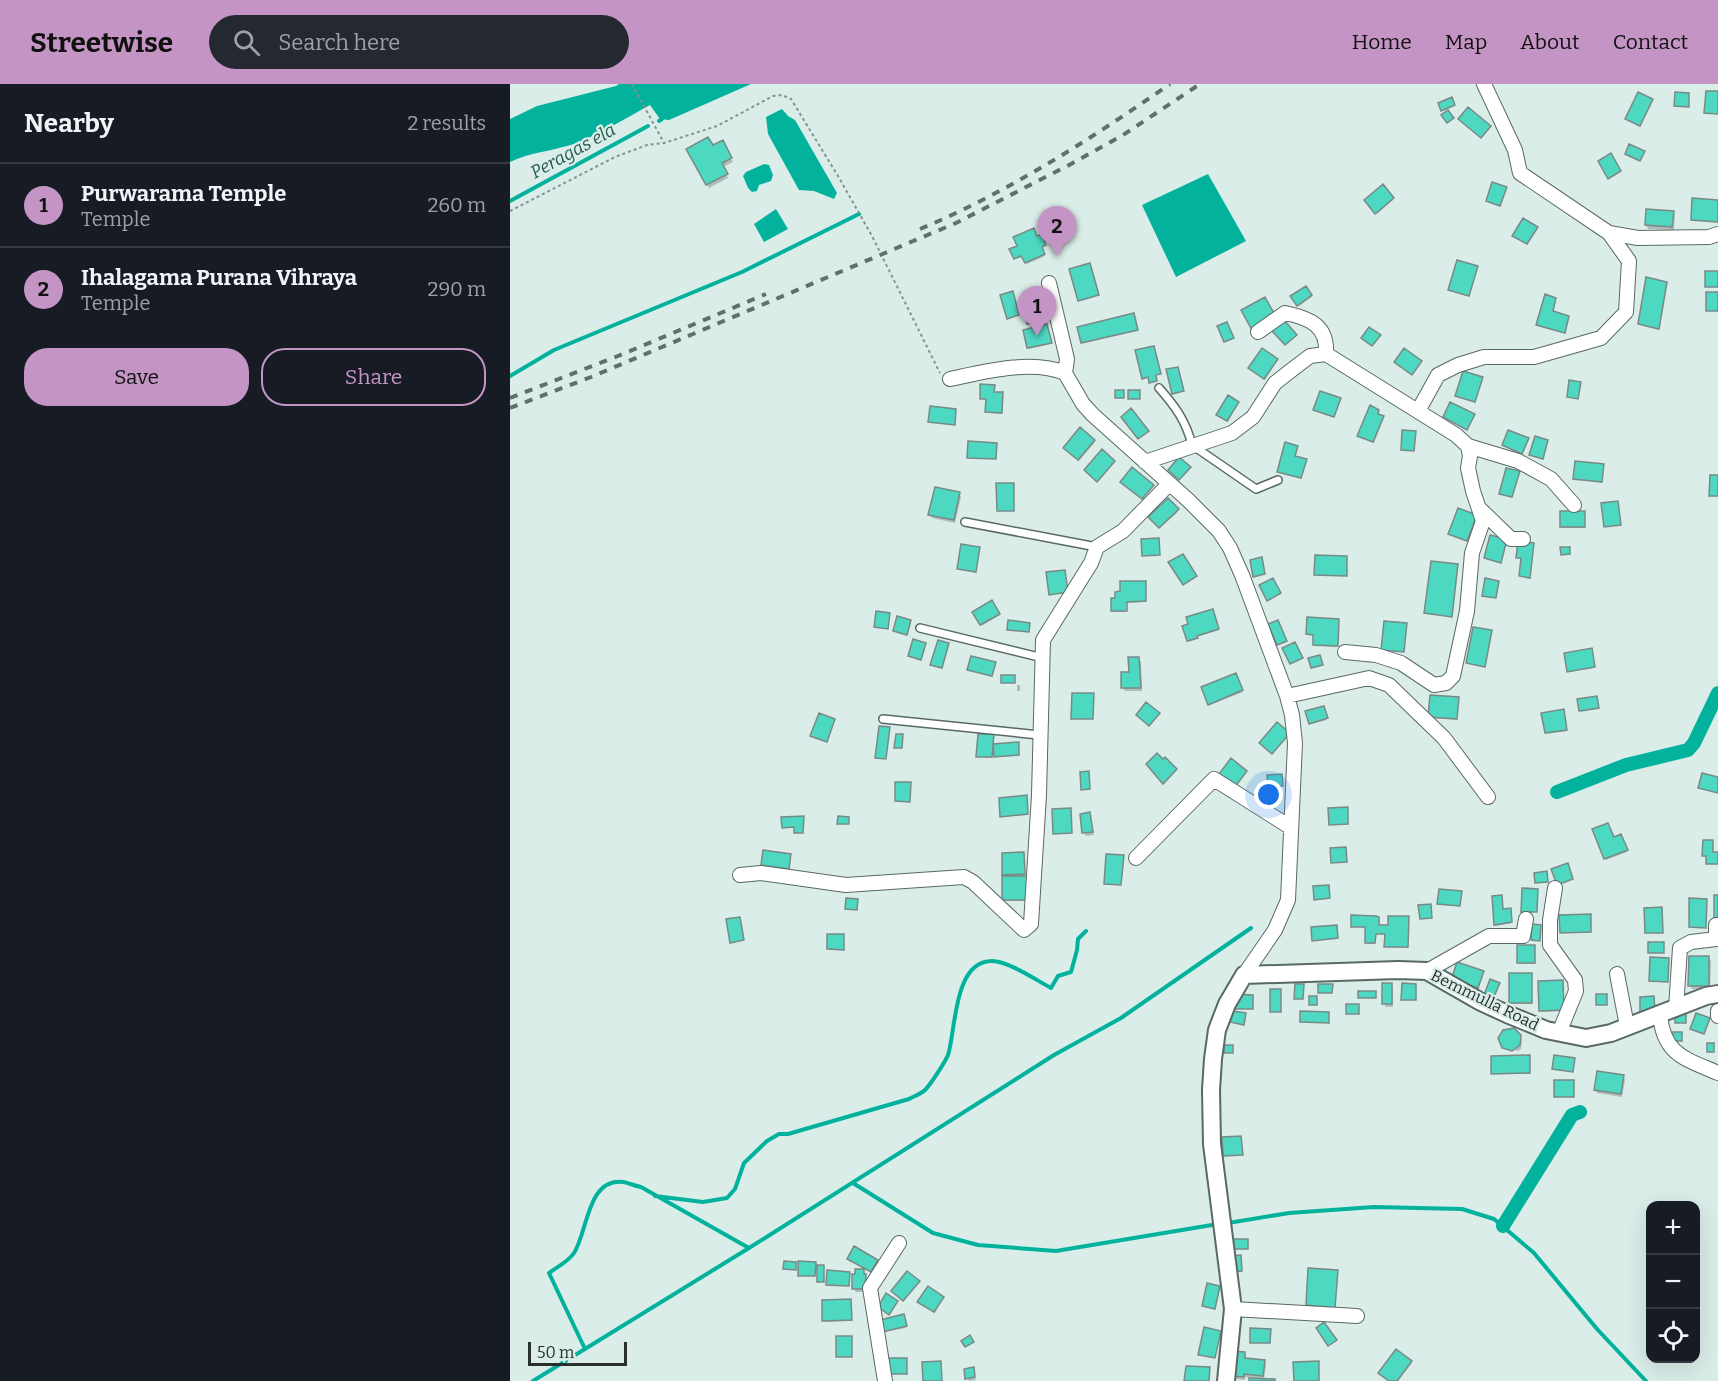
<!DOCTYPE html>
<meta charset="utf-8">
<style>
:root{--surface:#171b24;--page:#242831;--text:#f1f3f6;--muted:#9ea1a6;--line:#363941;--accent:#c495c4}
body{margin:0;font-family:Bitter,serif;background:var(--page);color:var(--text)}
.controls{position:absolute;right:18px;bottom:18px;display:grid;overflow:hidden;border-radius:12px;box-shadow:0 6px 24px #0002}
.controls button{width:54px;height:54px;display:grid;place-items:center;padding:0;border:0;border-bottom:2px solid var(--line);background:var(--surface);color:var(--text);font:30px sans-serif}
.scale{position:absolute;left:18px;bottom:15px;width:99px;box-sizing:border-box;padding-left:6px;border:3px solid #28302e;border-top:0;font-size:16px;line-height:21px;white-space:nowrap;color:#28302e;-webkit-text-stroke:4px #daede9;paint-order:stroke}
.you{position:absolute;left:759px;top:711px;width:21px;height:21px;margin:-15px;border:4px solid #fff;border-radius:50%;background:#1a73e8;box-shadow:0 0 0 9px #1a73e833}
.badge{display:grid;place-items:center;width:39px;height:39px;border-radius:50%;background:var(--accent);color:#111;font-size:20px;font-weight:700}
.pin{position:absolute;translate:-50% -50px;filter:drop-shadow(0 2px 3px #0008)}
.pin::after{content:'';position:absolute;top:32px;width:21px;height:18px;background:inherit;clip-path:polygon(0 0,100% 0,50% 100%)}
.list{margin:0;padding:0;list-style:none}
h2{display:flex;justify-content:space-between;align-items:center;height:78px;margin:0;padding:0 24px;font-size:26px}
h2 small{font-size:20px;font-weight:400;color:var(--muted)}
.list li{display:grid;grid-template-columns:39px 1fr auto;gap:18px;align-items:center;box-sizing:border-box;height:84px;padding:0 24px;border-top:2px solid var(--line)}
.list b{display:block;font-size:22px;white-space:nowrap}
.list p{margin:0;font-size:20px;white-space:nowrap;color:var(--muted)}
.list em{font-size:20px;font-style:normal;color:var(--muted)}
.actions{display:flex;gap:12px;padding:18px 24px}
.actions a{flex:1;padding:14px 0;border:2px solid var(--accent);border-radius:24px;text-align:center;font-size:21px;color:var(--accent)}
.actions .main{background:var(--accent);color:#111}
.icon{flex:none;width:33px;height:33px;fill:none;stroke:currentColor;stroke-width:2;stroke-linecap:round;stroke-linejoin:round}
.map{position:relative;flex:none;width:1208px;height:1297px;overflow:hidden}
header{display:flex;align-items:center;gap:36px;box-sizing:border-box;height:84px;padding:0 30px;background:var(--accent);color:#111}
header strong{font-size:28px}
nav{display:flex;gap:33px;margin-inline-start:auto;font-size:21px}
.search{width:420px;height:54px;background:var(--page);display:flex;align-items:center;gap:15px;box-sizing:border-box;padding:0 21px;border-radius:33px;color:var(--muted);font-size:22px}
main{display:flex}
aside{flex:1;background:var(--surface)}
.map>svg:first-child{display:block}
.water{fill:#03b29d}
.shadow{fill:#0003}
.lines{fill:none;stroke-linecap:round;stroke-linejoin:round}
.stream{stroke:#03b29d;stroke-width:4}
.canal{stroke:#03b29d;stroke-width:14}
.building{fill:#4dd8c2;stroke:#798a86;stroke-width:1.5}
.service-casing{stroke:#586966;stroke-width:10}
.minor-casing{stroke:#586966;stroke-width:16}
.tertiary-casing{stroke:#586966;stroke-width:20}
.path{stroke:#85928f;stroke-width:2;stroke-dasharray:3 3;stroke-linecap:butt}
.service{stroke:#fff;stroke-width:7}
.minor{stroke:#fff;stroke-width:14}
.tertiary{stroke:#fff;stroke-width:16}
.rail{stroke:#646f6d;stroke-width:4;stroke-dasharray:8 8;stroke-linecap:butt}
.labels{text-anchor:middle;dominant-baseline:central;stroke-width:4.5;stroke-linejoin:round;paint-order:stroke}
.street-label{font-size:16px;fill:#28302e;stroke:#daede9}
.water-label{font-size:18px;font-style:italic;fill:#245c53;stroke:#daede9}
</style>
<header>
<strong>Streetwise</strong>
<div class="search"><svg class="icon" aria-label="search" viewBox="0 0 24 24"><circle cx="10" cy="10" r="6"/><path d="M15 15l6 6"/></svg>Search here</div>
<nav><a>Home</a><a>Map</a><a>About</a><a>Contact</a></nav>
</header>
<main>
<aside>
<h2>Nearby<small>2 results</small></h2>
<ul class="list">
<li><span class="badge">1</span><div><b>Purwarama Temple</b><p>Temple</p></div><em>260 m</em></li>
<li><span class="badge">2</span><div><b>Ihalagama Purana Vihraya</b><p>Temple</p></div><em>290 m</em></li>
</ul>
<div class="actions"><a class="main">Save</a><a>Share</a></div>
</aside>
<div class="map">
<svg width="1208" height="1297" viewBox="0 0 1208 1297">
<rect width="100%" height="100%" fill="#daede9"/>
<path class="water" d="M109 0H241L159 36 150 35 140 21C116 34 90 50 64 60 43 67 20 68 0 78V35L27 22 106 2Z
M272 25 278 32 285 36 327 109 324 115 304 107 289 106 258 50 256 33Z
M254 80 259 81 263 91 261 97 249 101 247 107 242 108 238 104 233 92 236 88Z
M698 90 736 157 666 193 632 121Z
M266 125 278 145 254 158 244 140Z"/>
<path class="shadow" d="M1142 16 1130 43 1117 36 1116 35Z
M212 58 223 78 213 83 218 94 199 104 178 65 203 63Z
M873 102 883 116 867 130 856 117Z
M996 104 991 122 978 118V117Z
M1137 126 1163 128 1165 132 1164 146 1138 145 1136 141Z
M531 152 536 162 531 164 535 172 517 180 513 172 506 175 501 166Z
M1156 199 1149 246 1130 241 1129 240Z
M795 204 802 213 789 222 782 212Z
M534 215 540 235 519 241 513 221Z
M1045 215 1043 229 1059 235 1055 249 1027 241Z
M624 232 628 247 573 259 569 244Z
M537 243 541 260 519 265 518 264Z
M767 276 755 296 740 286Z
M484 303V309L493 311 492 330 478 329V316L471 314Z
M728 319 718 338 708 332Z
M868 327V331L873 335 864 359 849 353Z
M571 346 585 358 569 377 555 365Z
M604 378 588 398 576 388Z
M1093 383 1092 399 1065 395Z
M449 410 451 413 445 439 422 434 420 430Z
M658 416 668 428 650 444 640 433Z
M1074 429 1075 444H1052L1051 443Z
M967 433 958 457 941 451Z
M469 465 466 489 449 486V485Z
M635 499 636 518 616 519V528H604L607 516Z
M482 518 490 531 472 542 464 529Z
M702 527 709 546 686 553 687 555 679 558 674 543Z
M828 536V563L805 562V551L798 550Z
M1082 567 1084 584 1060 588 1059 587Z
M629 574 631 578 632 607H615L613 604Z
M485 579 482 593 459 586Z
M726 591 733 608 700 621 693 604Z
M507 601H510V607H507Z
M1087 615 1088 625 1071 628 1070 627Z
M949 616 947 636 920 634Z
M813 624 817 636 801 640 797 628Z
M1054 628 1057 647 1037 650 1036 649Z
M324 636 318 658 303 653 302 652Z
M483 653V661L508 660 509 672 486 673 484 663 482 674 468 673Z
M517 714 518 731 493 733 492 732Z
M580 730 584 751 576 752 574 748Z
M1084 746 1103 755 1111 752 1117 768 1096 776Z
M254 768 280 771 279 785 253 782Z
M514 770 515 794 521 817H494L496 794 494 790Z
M992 826 1001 827V839L986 842Z
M1081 833V849H1051Z
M899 835 898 864 876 863V851L866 850 865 860H857V844L843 842 880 843Z
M827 844 828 855 804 856Z
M1025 862V880H1009V879Z
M1199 874 1201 877 1200 905H1182L1180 902Z
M1022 892V920H1001L1000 919Z
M1030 899 1053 927 1031 928Z
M881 901 883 904V923H876L874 920Z
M1010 952 1012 956 1011 965 1008 967 993 963Z
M1020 974V990H982Z
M1113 992 1115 996 1112 1013 1087 1009 1085 1006Z
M353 1186 357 1195 356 1208H346L344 1204Z
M827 1188 825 1224 798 1222 797 1221Z
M408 1198 394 1217 383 1208Z
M433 1214 425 1229 410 1219Z
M313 1218H341L342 1237 315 1238Z
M394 1233 396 1244 374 1248V1247Z
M886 1267 902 1279 888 1297H879Z
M734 1269 736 1276 754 1277 756 1281 754 1296 765 1297H740V1294L735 1293V1296L725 1295 723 1292Z
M463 1285 466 1296 459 1297 457 1294Z"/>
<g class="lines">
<path class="stream" d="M149 37 152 35
M0 117 138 42
M0 292 44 266 232 188 349 130
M343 1099 423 1149 468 1161 546 1167 708 1140
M145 1112 193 1118 217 1114 225 1105 234 1079 257 1057 269 1050H278L399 1015C404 1012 411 1010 415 1006 421 1000 435 978 438 971 446 947 443 877 482 877 498 877 526 896 541 904L548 892 561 888 567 866 568 855 576 847
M718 1139 779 1129 864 1123 952 1125 984 1135 1024 1169 1087 1245 1136 1297
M75 1265 39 1189C47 1183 58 1178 64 1169 78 1147 77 1094 113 1098 119 1099 125 1102 131 1103L239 1164
M23 1297 239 1164 544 971 611 934 741 844"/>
<path class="canal" d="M1047 708 1116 681 1178 666 1184 659 1208 609
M993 1142 1062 1031 1070 1028"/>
</g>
<path class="building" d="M1196 7H1208V30L1194 29Z
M1128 8 1143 15 1130 42 1115 35Z
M1165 8 1179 9V23L1164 22Z
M942 13 945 21 931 27 928 19Z
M958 23 981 42 971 54 948 35Z
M938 26 944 34 937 39 931 31Z
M198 53 203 61 213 56 222 74 212 79 218 90 196 101 176 65Z
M1119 60 1135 67 1130 77 1115 70Z
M1101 69 1111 87 1098 95 1088 77Z
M982 98 997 103 990 122 976 117Z
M873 100 884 114 865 130 854 116Z
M1182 114 1208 116V138L1181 136Z
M1136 125 1164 127 1162 143 1135 141Z
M1013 134 1028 143 1017 160 1002 152Z
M524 144 527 152 532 150 536 161 532 163 535 170 515 179 511 172 504 175 499 165 507 162 503 153Z
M947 176 968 182 959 212 938 206Z
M580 179 589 211 568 217 559 185Z
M1195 187H1208V203H1195Z
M1136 193 1157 198 1149 245 1128 240Z
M796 202 802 211 787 222 780 212Z
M503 207 509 231 497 235 490 211Z
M1196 208H1208V227H1196Z
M1035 210 1046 214 1043 227 1059 232 1055 249 1026 241Z
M535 213 541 234 517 240 512 220Z
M755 213 766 233 742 246 731 226Z
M624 229 628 246 571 259 567 243Z
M774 236 787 251 775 261 762 247Z
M717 238 724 254 714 258 707 242Z
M537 240 542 259 517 264 513 246Z
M859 243 871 251 862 262 851 254Z
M644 262 651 290 646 291 647 297 639 299 638 293 632 295 625 266Z
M752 264 768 275 754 295 738 284Z
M894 264 912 277 902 291 884 278Z
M668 283 674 307 662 310 656 285Z
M953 287 973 293 965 318 945 312Z
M1059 296 1071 298 1068 315 1057 313Z
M470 300 485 301 484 308H493L492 329 475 328 476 315H470Z
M605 306H614V314H605Z
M618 306H630V315H618Z
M810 307 831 314 824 333 803 326Z
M718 311 729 318 717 337 706 331Z
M940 318 965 330 957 346 933 333Z
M860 321 869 326 868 330 874 332 863 358 847 352Z
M420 322 446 325 445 341 418 338Z
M621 324 639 347 628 355 611 333Z
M570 343 585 356 568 376 553 364Z
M892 346 906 347 904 367 891 366Z
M998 346 1019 354 1012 370 992 361Z
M1025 352 1038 356 1033 375 1019 371Z
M458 357 487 359 486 375 457 374Z
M775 358 788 362 785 372 797 375 791 394 767 388Z
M592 365 605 377 587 398 574 386Z
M669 373 681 383 669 396 658 386Z
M1065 377 1094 380 1092 398 1063 395Z
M622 383 644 401 632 415 610 398Z
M996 384 1010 387 1002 413 989 410Z
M1200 391H1208V412H1199Z
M486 399H504V427H487Z
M425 403 450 408 444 436 418 431Z
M658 414 669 425 649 444 638 433Z
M1108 417 1111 441 1094 443 1091 419Z
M948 424 967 431 957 457 938 450Z
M1050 427H1075V443H1050Z
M980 451 997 455 991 479 974 474Z
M649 454 650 471 632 472 631 455Z
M1008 457 1024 459 1020 494 1009 492 1011 474H1006Z
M451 460 470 463 466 488 447 485Z
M1050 463H1060V470L1051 471Z
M673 470 687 492 673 501 658 478Z
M805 471 837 472V492L804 491Z
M752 473 755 490 743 493 740 476Z
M921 477 948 480 942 533 914 529Z
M555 486 558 508 539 511 536 488Z
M763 494 771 509 757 517 749 501Z
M975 494 989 497 986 514 972 512Z
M610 497H636V517L617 518V527H601V514H605V508L610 507Z
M482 516 490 530 470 541 462 528Z
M703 525 709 545 687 552 688 554 677 557 672 542 678 540 676 533Z
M366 527 380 529 378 545 364 543Z
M387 532 401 536 397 551 383 547Z
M797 533 829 535 828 562 803 561V551L796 550Z
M498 536 520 539 519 548 497 546Z
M768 536 777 557 767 561 758 540Z
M874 537 897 539 894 568 871 566Z
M963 543 982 546 975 583 956 579Z
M403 555 416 559 411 576 398 572Z
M428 556 439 559 432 584 420 581Z
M785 558 793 574 780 580 772 564Z
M1082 564 1085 583 1057 588 1054 569Z
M810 571 813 581 801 584 798 574Z
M461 572 486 578 482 592 457 586Z
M618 573H629L631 604H611V588H619Z
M726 589 733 606 698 621 691 603Z
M491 591H505V599H491Z
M562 609H584L583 635H561Z
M920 611 949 613 947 635 918 633Z
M1087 612 1089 624 1069 627 1067 615Z
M636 618 650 629 639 642 626 631Z
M814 622 818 634 799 640 795 627Z
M1054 625 1057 646 1035 649 1031 629Z
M309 629 325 635 317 658 300 652Z
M767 638 780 649 762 670 749 659Z
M369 642 380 643 376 675 365 674Z
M386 650H393L392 664H384Z
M468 650H484L482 673H466Z
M509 658V671L484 673 483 660Z
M647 669 653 675 655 673 667 685 653 700 636 680Z
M721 674 737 687 725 703 709 690Z
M579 687 580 705 571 706 570 688Z
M1192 689 1208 693V709L1188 704Z
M772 690 773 702 758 703 757 691Z
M385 698H401L400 718 385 717Z
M517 711 518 730 490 733 489 714Z
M838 723V740L819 741 818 724Z
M561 724 562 749 543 750 542 725Z
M580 728 583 748 572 749 570 730Z
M294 732 293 749H284V743L272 744 271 733Z
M328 732 339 733V740H327Z
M1098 739 1104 753 1111 750 1118 766 1094 775 1082 745Z
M1193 756H1203V768H1208V780H1196V772H1192Z
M836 763 837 778 821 779 820 764Z
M253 766 281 770 279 785 251 781Z
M514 768 515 790 492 791V769Z
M596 770 614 771 611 801 594 800Z
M1058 779 1063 795 1047 801 1041 785Z
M1037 787 1038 798 1025 799 1024 789Z
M492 792H521V816H492Z
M819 801 820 814 804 816 803 802Z
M1012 804 1028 805 1027 828H1011Z
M929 805 952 807 950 822 927 820Z
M992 811 993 825 1001 824 1002 838 984 841 982 812Z
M1204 811H1208V835H1204Z
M336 814 348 815 347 826 335 825Z
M1179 814 1197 815 1196 844 1179 843Z
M921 820 922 834 910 835 908 821Z
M1152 823 1153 849H1135L1134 824Z
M1081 830V848L1050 849 1049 831Z
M841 831 866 832 869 833V841H878V832H899L898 863H874L875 850H866L865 859H855V843H841Z
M230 833 234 856 220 859 216 835Z
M1022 840 1031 841 1030 857 1021 856Z
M827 841 828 854 802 857 801 843Z
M317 850H334V866L317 865Z
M1138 858H1154V869H1138Z
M1007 861H1025V879H1007Z
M1179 872H1199V902H1178Z
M1140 873 1159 874 1158 898 1139 897Z
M947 878 974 887 968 904 941 896Z
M999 889H1022V919H999Z
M980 895 990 899 983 915 974 911Z
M1053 896 1054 926 1029 927 1028 897Z
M872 899H882V920H872Z
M892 899 906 900V916H891Z
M785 900H794L793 915H784Z
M808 900H823L822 909H808Z
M760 905H771V928H760Z
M848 907H866V914H848Z
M724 910 743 911V925H724Z
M1086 910H1097V921H1086Z
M799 912H807V921H799Z
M1144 912 1145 927 1130 928V913Z
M836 920H849V930H836Z
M722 927 736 929 734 941 720 938Z
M790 927 819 928V939L790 938Z
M1165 929H1176V939H1165Z
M1186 929 1200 934 1194 950 1180 945Z
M1004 944 1011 951 1010 961 1002 967 992 964 988 954 993 946Z
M1163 948H1172V957H1163Z
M1197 959H1204V968H1197Z
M714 961H723V969H714Z
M1020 971V989L981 990V972Z
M1044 971 1065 974 1063 988 1042 985Z
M1087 987 1114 991 1111 1010 1084 1006Z
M1044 996H1064V1013H1044Z
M731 1052 733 1071 713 1072 712 1053Z
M719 1155H738V1165H719Z
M344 1162 368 1176 361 1188 337 1175Z
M731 1171 732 1187 720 1188 719 1172Z
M274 1177 286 1178V1186L273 1185Z
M288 1177 306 1178 305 1192H288Z
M307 1181H314V1198H307Z
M798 1184 828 1186 825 1224 796 1221Z
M345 1185H354V1190H356L355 1205H342V1190H345Z
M317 1186 340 1188 339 1202 316 1201Z
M397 1187 410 1197 393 1217 381 1207Z
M697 1199 710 1202 705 1225 692 1222Z
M418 1202 434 1213 424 1228 407 1218Z
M376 1209 388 1217 379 1231 368 1223Z
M341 1215 342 1236 312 1237V1216Z
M394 1230 397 1242 372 1248 370 1236Z
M814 1238 827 1256 818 1262 806 1244Z
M694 1243 711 1247 705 1274 688 1271Z
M740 1244 761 1245 760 1259H740Z
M460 1251 464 1258 455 1263 451 1257Z
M326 1252H342V1273H326Z
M886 1265 902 1277 887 1297H879L868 1289Z
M723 1267 735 1268V1274L755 1276 753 1292 734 1290V1293L721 1292Z
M376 1274H397V1290H376Z
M431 1277 432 1297H413L412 1278Z
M809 1277V1297H784L783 1278Z
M676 1282 700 1283 699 1297H674Z
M464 1283 465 1293 455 1295 454 1285Z
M739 1294 765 1295V1297H739Z"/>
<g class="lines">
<defs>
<path id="service" d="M649 304C665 322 676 337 682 361L746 405 768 396
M455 438 587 463
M410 544 533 574
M373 635 529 651"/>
<path id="minor" d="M1099 149 1128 154 1199 153 1208 150
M539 199 557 275 555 289
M748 248 775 229C800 234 818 242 816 270
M440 295C473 288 522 275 555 289L573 320 583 331 678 416 709 447 720 464 732 491 777 612 782 631 785 659 778 816 765 846 734 891
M908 327 928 291 948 281 974 273H1024L1091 254 1116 228 1119 177 1099 149 1010 89 1005 66 974 0
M958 362 1008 377 1041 395 1064 421
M635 378 722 349 743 333 765 299 779 288 800 272 816 270 946 351 958 362 960 372 958 384 963 407 973 437 962 469 957 527 943 592 936 599 924 601 891 579 866 571 835 568
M970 425 1001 455H1013
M777 612 859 594 879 601 934 654 978 713
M626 774 704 695 780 743
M230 791 251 789 336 801 454 793 463 798 514 846 521 840 529 711 533 556 581 479 587 463 613 447 659 400
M1045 804 1040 836V861L1065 896 1066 907 1049 949
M917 887 979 852H1013L1016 835
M1107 890 1117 942
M1166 924 1170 864 1181 858 1206 855V841
M1208 927V932
M1150 930C1153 971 1176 975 1208 989
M723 1225 847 1232
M375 1297 360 1204 389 1159"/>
<path id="tertiary" d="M716 1297 723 1225 702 1060 701 1006 703 975 707 946 717 920 734 891 888 886 917 887 971 918 997 930 1036 946 1076 954 1101 949 1196 912 1208 910"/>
</defs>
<use href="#service" class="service-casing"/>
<use href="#minor" class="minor-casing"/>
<use href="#tertiary" class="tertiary-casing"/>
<path class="path" d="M122 0 154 59
M0 127 105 73 137 61 154 59 207 42 263 12 272 11 281 15 328 92 362 152 430 289"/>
<use href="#service" class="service"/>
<use href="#minor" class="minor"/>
<use href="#tertiary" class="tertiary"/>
<path class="rail" d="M410 145C499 108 582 54 660 0
M0 314 108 272 256 210
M0 324 81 293 446 139 561 80 613 51 690 0"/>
</g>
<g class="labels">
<g class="street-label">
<text transform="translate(975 916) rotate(26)">Bemmulla Road</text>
</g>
<g class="water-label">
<text transform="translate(63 67) rotate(-29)">Peragas ela</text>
</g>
</g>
</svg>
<div class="controls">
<button>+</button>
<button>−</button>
<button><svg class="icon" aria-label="locate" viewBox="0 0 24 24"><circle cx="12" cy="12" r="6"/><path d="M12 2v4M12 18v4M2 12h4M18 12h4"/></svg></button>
</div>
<div class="scale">50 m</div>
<div class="you"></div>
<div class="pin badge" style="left:527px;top:252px">1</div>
<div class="pin badge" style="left:547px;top:172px">2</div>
</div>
</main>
